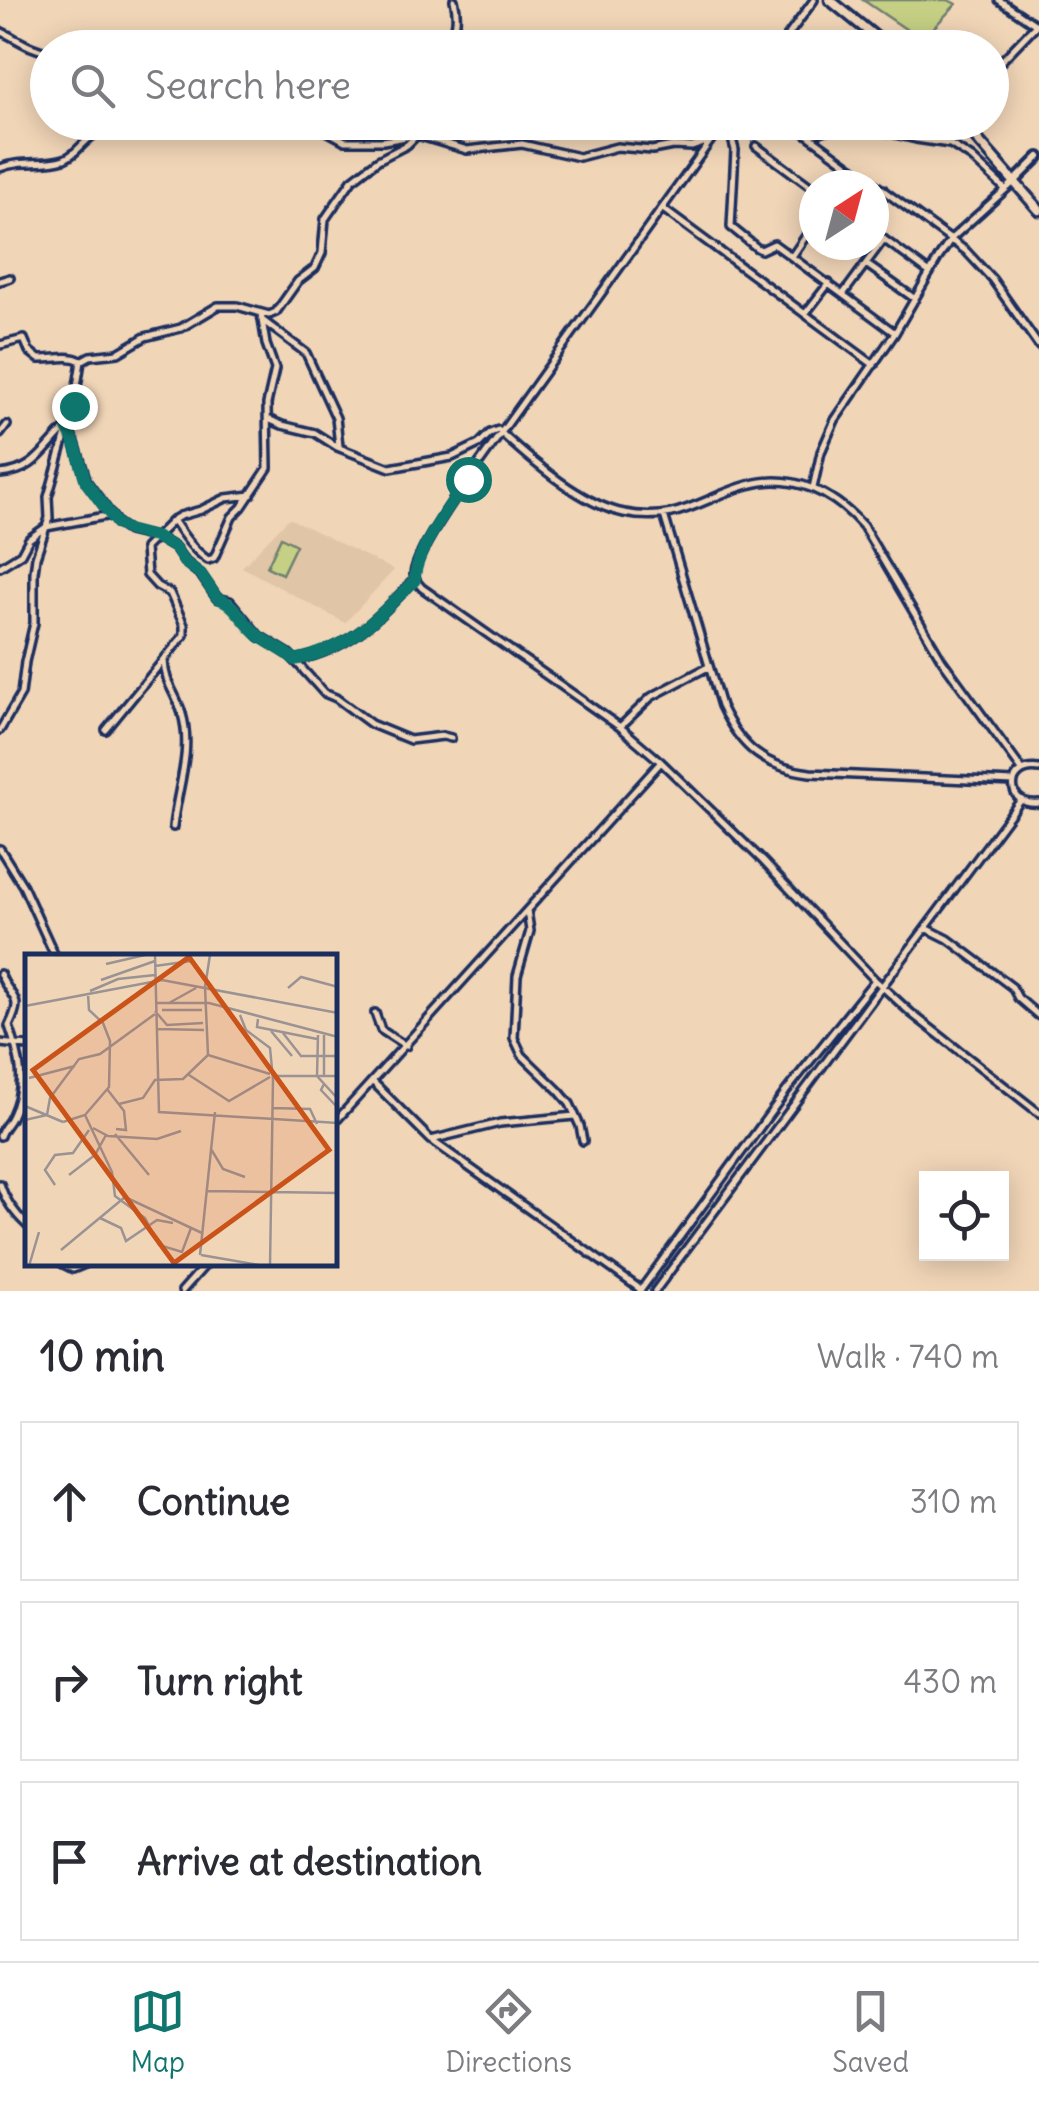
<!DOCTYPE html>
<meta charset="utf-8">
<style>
:root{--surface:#fff;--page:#f2f2f3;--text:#2b2b33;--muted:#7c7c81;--line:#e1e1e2;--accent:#0f766e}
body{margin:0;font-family:Delius,sans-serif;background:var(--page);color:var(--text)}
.controls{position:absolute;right:30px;bottom:30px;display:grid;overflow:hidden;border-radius:0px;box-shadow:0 5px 25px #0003}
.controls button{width:90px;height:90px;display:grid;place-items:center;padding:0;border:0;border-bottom:2px solid var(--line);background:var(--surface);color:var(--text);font:50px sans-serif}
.compass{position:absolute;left:799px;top:170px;width:90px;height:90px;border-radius:50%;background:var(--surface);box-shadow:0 5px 25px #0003;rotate:36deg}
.stop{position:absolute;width:30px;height:30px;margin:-22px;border:8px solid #0f766e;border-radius:50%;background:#fff}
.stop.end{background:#0f766e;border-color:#fff;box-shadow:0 2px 10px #0008}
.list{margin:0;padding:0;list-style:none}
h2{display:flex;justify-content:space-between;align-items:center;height:130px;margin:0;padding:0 40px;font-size:42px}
h2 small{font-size:32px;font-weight:400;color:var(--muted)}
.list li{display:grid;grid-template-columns:65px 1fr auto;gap:30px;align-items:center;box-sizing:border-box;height:160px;margin:0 20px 20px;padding:0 20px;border:2px solid var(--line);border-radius:0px}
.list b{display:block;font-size:38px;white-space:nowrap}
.list em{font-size:32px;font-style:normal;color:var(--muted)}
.icon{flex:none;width:55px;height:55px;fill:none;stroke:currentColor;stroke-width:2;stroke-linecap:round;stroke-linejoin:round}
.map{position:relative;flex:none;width:1039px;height:1291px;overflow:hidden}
.search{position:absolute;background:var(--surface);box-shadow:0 5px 25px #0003;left:30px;right:30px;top:30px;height:110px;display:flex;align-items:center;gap:25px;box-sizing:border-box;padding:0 35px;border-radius:55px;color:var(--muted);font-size:38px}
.sheet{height:670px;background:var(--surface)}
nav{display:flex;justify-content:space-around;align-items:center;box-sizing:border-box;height:140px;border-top:2px solid var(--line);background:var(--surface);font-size:28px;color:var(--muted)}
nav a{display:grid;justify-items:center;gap:5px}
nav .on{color:var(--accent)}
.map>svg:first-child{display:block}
.built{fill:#e0c6a6}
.park{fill:#c5d084;stroke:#708071;stroke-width:2.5}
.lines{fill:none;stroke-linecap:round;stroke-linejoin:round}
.street-casing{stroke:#1b2f5e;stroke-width:12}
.secondary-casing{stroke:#1b2f5e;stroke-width:14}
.primary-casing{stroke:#1b2f5e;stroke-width:15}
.street{stroke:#f1d5b7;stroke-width:5}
.secondary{stroke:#f1d5b7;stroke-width:6}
.primary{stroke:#f1d5b7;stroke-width:8}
.route{stroke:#0f766e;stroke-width:12}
.inset-road{fill:none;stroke:#9b9393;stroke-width:2.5}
.view{fill:#c95318;fill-opacity:0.15;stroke:#c95318;stroke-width:5}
.inset-edge{fill:none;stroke:#1b2f5e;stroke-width:5}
</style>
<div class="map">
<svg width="1039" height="1291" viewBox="0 0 1039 1291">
<rect width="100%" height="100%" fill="#f1d5b7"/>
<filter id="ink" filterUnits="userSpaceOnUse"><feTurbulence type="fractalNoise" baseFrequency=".01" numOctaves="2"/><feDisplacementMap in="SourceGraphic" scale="20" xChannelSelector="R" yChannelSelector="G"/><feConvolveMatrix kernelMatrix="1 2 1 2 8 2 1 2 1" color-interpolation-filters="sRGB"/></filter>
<g filter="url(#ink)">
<path class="built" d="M289 518 394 570 345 623 242 567Z"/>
<path class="park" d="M863 0H948L956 4 922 40Z
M281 537 296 545 282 574 267 567Z"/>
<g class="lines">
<defs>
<path id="street" d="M999 0 1036 25
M0 31C16 38 29 49 48 52
M445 48C456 31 459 19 454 0
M779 48 814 0
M992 71 1039 22
M310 122 345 141H383L417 135 467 150 522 144 579 157 617 147 652 150 673 146 692 147 709 141
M724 122 468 479C456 496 415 555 414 574 414 581 418 583 422 588L620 727 661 762 763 861 875 980 911 1013 1039 1113
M790 122 966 251 992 279 1039 346
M720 129 732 139 735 150 731 227 757 248 761 250 774 244 895 333
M809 136 840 125 853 124 916 139 950 144 972 158 1005 189
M756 146 814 189
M0 168C22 159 43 166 64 159 77 155 85 137 102 130L166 122
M841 185 853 168
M874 201 883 189
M663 209 874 365
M874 232 930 273
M793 255 814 224
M866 264 915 299
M0 281 10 278
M844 293 884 239
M805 314 829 283
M262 320 306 353 336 418 339 446
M0 345 24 339 29 351 39 359C53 360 68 354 81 361L90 356 118 353 145 337 181 328 218 306H237L269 315 276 312 298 281 315 268 322 253 325 219 352 180 378 160 407 145 417 135 423 122
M268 419 282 425 315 433 337 447 390 468 452 457 479 444 490 433 498 430C529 459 583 505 624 513 678 524 701 498 748 485 793 472 834 493 863 526L942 660 1022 770
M67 427 75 443 87 482 117 523 128 531 158 538 175 548 184 561 201 575 217 598 230 601 259 636 289 654 324 693 336 698 371 724 410 740 443 736 451 738
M0 434 7 425
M0 474C36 471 43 449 67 427
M813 488 821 452 835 420 895 333 939 257 952 238 1014 182
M664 515 721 706C741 748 764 767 810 773L1014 782
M173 520C183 535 193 550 208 560L214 558 232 517 242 507 268 468 267 404 275 369 266 344 261 314
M0 567 21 554 29 539 46 527 111 515
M164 660C165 686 176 692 182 714 193 751 177 789 173 827
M296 660C351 649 378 618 415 579
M621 726 651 697 708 667
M0 730 21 694 25 662 34 623V572L36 557 49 518 48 497 74 406 81 361
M106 730 184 635V625L170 593 157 586 147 575 145 548 173 520 180 516 201 510 226 498 251 495
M1039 769C1005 764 1005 807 1039 803
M0 849 23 886 55 956
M527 910 530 931 517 976 514 1038 522 1055 559 1091 570 1104 580 1126 583 1141
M926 928 948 939 1012 987 1018 998 1039 1016
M0 974C12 1002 24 995 9 1026 20 1057 27 1084 12 1115 9 1123 3 1127 0 1136
M375 1013 381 1030 406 1046
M0 1043 28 1046
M373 1082 431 1140 640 1289
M335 1122 661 762
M431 1140 500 1123 575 1116
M0 1184C5 1201 15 1214 28 1226
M63 1264 73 1269 85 1264
M182 1291 206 1264
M640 1291 787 1090 875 980
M655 1291 1021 800"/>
<path id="secondary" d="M1014 182 1039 157"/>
<path id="primary" d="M830 0 889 48
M962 122 1039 210"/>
</defs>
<use href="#street" class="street-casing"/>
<use href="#secondary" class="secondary-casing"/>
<use href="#primary" class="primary-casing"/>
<use href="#street" class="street"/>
<use href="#secondary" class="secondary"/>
<use href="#primary" class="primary"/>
</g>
</g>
<g class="lines" filter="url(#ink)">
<path class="route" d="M74 406 67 428 75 444 86 482 117 524 128 530 158 538 175 548 184 562 201 574 217 598C236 603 243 624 259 636 271 645 284 650 295 660 352 648 376 619 415 580 414 553 452 502 468 479"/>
</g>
<g transform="translate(25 954)">
<rect width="312" height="312" fill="#f1d5b7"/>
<path class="inset-road" d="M29 1H87M130 1 134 158 313 169M81 10 120 1M130 12 166 7M76 26 130 7M180 33 183 101M180 33 185 1M263 34 276 23 313 33M65 37 93 25 130 21M130 49H184L313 83M144 49 171 34M0 52 137 26 313 59M137 56H177M130 57 142 71 178 69M215 61 221 76 245 94 248 125V118M233 65 232 73 292 85M132 75 179 76M246 77 267 102M258 79 276 102H313M293 81 292 122 313 145M164 121 204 147 245 123M252 122H313M299 122V81M4 124 50 112M299 130 296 136 312 153M82 135 99 157 101 176 91 175M94 150 118 144 130 126 158 125 183 101 245 120M0 152 38 168M248 154 285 155 292 170M60 161 87 218 90 242 120 264 134 291 157 298 166 274M0 166 22 161 25 144 54 105 75 100 130 60M38 168 60 161 84 133 85 87 78 69 64 56 63 40M68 174 83 182 132 185 156 177M90 180 124 221M186 195 198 215 220 223M44 221 70 201 81 181M30 231 20 216 30 201 48 199 64 176M182 237 313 239M75 264 96 274 101 287 132 266 148 269M36 296 100 243 177 279M175 301 190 158M176 301 239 312M4 312 14 278M245 312 248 125"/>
<path class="view" d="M164 3 304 196 149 309 8 116Z"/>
<rect width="312" height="312" class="inset-edge"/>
</g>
</svg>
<div class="controls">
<button><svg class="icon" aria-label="locate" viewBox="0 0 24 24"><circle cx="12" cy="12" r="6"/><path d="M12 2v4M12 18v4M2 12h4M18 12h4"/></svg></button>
</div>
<svg class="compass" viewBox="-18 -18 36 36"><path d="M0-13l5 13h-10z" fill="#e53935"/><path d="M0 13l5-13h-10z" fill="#7c7c81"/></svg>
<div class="stop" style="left:468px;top:479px"></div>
<div class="stop end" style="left:74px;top:406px"></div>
<div class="search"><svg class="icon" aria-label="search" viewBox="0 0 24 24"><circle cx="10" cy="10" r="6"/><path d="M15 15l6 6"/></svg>Search here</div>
</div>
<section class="sheet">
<h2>10 min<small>Walk · 740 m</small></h2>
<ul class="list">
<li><svg class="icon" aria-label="ahead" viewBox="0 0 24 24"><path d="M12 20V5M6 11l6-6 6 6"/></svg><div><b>Continue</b></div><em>310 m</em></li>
<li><svg class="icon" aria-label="right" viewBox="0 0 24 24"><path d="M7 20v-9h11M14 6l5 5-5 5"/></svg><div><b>Turn right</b></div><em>430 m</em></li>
<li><svg class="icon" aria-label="arrive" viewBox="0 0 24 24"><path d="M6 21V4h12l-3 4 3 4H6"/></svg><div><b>Arrive at destination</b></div></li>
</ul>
</section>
<nav>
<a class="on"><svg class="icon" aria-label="map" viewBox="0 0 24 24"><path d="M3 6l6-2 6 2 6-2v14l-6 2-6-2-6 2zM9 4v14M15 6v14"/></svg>Map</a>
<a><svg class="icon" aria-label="directions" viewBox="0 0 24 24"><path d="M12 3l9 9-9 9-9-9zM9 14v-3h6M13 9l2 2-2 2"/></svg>Directions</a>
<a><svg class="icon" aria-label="saved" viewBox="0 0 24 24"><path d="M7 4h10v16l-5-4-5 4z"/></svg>Saved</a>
</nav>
